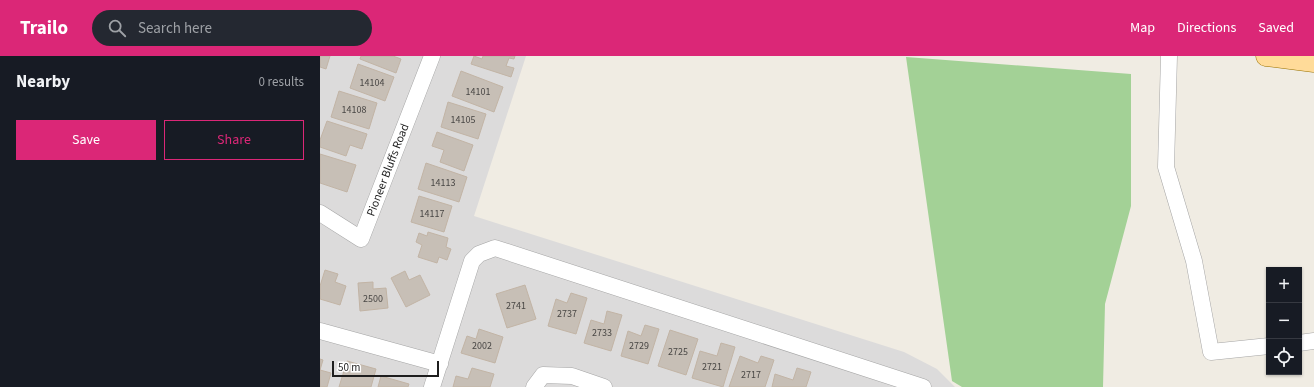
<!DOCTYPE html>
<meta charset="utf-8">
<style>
:root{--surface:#171b24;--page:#242831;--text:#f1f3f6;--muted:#9ea1a6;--line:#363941;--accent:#db2777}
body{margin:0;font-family:"Source Sans 3",sans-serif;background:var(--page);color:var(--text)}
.controls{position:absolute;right:12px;bottom:12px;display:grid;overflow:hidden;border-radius:0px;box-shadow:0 1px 3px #0004}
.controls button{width:36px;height:36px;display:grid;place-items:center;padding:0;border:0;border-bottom:1px solid var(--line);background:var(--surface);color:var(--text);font:20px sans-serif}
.scale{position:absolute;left:12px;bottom:10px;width:107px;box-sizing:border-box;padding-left:4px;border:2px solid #1e1e1e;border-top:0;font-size:11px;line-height:14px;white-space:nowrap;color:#1e1e1e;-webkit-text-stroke:3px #fff;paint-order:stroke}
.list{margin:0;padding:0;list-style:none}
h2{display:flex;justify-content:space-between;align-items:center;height:52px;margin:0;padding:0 16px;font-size:17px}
h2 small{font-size:13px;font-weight:400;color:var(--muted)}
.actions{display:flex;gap:8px;padding:12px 16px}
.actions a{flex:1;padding:9px 0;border:1px solid var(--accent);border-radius:0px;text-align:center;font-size:14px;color:var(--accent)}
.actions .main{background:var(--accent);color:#fff}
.icon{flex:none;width:22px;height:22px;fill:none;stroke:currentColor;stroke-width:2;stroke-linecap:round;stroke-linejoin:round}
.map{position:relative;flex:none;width:994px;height:331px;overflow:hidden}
header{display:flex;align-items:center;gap:24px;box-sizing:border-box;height:56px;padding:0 20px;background:var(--accent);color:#fff}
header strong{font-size:19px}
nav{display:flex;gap:22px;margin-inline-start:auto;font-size:14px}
.search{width:280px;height:36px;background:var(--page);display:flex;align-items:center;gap:10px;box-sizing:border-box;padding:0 14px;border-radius:22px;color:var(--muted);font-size:15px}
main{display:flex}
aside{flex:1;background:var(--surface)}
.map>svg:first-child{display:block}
.residential{fill:#dcdbdb}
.forest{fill:#a3d196}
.building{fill:#c7bfb6;stroke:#c2b4a5}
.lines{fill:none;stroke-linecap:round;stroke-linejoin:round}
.minor-casing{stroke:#a5a5a5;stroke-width:17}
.major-casing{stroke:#987100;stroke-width:21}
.minor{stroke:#fff;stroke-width:16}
.major{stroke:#ffdb99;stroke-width:20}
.labels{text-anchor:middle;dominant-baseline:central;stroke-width:3;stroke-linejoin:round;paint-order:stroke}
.number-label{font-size:10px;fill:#484644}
.street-label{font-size:12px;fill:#1e1e1e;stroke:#fff}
</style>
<header>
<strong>Trailo</strong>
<div class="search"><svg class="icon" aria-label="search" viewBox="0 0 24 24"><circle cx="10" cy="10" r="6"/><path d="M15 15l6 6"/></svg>Search here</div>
<nav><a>Map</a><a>Directions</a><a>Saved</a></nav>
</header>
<main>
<aside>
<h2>Nearby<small>0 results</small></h2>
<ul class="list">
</ul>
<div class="actions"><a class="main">Save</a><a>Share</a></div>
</aside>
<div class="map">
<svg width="994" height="331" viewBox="0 0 994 331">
<rect width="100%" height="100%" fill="#f0ece3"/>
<path class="residential" d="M0 0H206L154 160 584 296 617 313 635 331H0Z"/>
<path class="forest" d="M586 1 811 18V150L785 248 783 331H642L632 325Z"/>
<path class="building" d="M0 0H10L6 13 0 11Z
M41 0H73L81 3 76 17 40 3Z
M154 0 162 3 163 0H195L194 3 189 2 186 10 194 12 191 21 151 8Z
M38 8 74 21 65 45 30 32Z
M141 15 183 31 174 56 132 40Z
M19 35 57 47 49 73 11 61Z
M128 46 166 58 158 83 121 71Z
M7 65 47 78 42 93 30 89 26 100 0 91V84Z
M117 76 153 89 144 115 120 106 124 94 112 90Z
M0 98 36 109 27 136 0 127Z
M106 107 147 121 139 146 98 133Z
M99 140 132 150 124 176 91 166Z
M108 176 128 182 126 191 131 193 127 204 119 201 117 207 98 201 102 189 96 186 99 177 107 180Z
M5 214 18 218 15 226 26 230 20 249 0 243V230Z
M85 215 89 224 100 219 110 239 86 251 71 222Z
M53 226V233L66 232 68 252 40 255 38 227Z
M205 229 216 263 187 272 176 238Z
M251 237 267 242 256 278 228 270 236 243 247 247Z
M287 255 302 259 291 295 264 287 271 264 284 268Z
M325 269 339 273 328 308 301 300 308 275 321 280Z
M159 273 183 281 175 307 141 297 147 280 156 283Z
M350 274 378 283 366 319 338 310Z
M401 287 415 291 403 331 372 322 380 295 397 300Z
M420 300 438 307 441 300 454 304 445 331H409Z
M0 303 3 304 0 314 11 317 7 331H0Z
M27 305 56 313 51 331H19Z
M152 312 174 318 170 331H133L136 320 148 323Z
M477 312 491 316 486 331H452L455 318 473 324Z
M61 320 89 328 88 331H58Z"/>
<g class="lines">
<defs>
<path id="minor" d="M849 0 846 111 874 205 891 296 949 290
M0 157 41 183 112 0
M0 275 120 308
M979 287 994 285
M112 331 152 205 159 198 175 192 603 331
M214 331 223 319 252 320 284 331"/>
<path id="major" d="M946 0 994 6"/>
</defs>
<use href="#minor" class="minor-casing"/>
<use href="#major" class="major-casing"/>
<use href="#minor" class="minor"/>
<use href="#major" class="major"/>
</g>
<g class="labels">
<g class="number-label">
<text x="52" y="27">14104</text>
<text x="158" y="36">14101</text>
<text x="34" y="54">14108</text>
<text x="143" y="64">14105</text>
<text x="123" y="127">14113</text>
<text x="112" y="158">14117</text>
<text x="53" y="243">2500</text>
<text x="196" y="250">2741</text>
<text x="247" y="258">2737</text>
<text x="282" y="277">2733</text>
<text x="162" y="290">2002</text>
<text x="319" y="290">2729</text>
<text x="358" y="296">2725</text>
<text x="392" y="311">2721</text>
<text x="431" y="319">2717</text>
</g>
<g class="street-label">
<text transform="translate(68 114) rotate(-69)">Pioneer Bluffs Road</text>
</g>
</g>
</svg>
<div class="controls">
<button>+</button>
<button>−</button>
<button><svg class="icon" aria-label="locate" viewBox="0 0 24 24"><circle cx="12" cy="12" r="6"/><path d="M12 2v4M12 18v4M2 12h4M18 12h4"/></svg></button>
</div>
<div class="scale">50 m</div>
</div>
</main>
